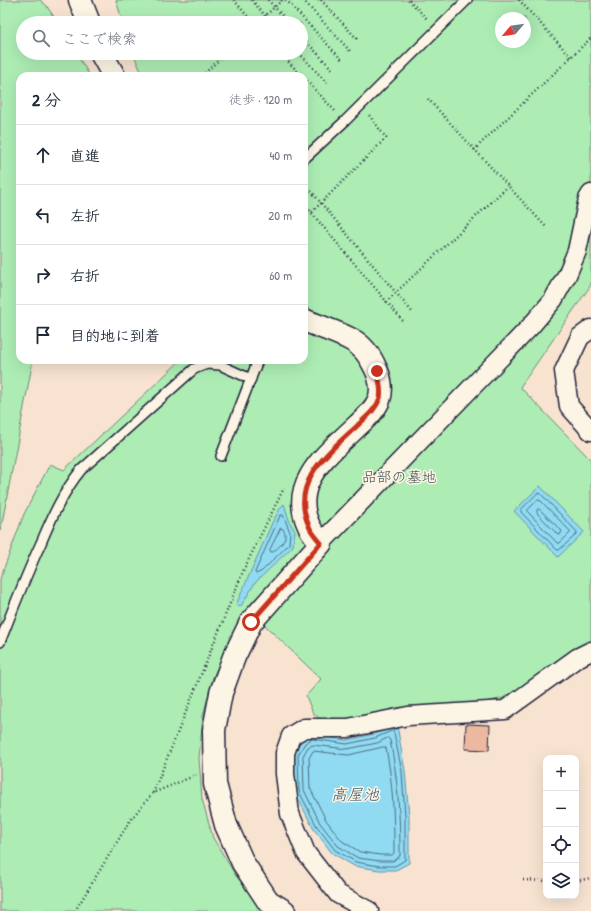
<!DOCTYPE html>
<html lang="ja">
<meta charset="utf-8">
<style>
:root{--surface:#fff;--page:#f6f6f7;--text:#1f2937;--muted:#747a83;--line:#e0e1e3}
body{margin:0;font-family:"Patrick Hand","Klee One",sans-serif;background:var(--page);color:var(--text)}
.controls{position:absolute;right:12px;bottom:12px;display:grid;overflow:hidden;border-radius:8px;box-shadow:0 4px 16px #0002}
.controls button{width:36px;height:36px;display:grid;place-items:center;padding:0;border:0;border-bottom:1px solid var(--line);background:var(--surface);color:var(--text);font:20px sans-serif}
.compass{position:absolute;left:495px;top:12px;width:36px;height:36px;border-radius:50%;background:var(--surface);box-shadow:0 4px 16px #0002;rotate:241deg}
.stop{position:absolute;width:12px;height:12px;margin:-9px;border:3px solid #c8321e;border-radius:50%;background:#fff}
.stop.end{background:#c8321e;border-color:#fff;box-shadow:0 1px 4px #0008}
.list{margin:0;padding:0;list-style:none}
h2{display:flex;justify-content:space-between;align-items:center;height:52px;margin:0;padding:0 16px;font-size:17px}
h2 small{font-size:13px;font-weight:400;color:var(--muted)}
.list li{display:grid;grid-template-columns:26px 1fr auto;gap:12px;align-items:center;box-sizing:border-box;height:60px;padding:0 16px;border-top:1px solid var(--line)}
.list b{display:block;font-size:15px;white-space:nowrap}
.list em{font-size:13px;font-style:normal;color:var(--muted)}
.icon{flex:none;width:22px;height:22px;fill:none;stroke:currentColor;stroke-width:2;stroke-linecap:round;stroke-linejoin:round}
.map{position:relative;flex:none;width:591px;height:911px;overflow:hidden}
.search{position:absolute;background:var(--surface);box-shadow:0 4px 16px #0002;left:16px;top:16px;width:292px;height:44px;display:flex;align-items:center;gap:10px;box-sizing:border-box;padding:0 14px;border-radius:22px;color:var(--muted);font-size:15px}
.panel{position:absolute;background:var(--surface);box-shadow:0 4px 16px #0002;left:16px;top:72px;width:292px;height:292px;border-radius:12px}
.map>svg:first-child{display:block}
.green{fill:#adedb4;stroke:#688878;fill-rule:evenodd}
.water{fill:#90dbf1;stroke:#6491a8}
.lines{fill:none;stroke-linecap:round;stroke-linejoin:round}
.shore{stroke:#4e6c84;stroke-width:1}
.building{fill:#ecb89f;stroke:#22223b}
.service-casing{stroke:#22223b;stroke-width:12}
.minor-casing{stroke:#22223b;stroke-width:21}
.tertiary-casing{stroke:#22223b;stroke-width:25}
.path{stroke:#22223b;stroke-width:2.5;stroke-dasharray:1 3;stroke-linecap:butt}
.service{stroke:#fcf5e5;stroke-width:9}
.minor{stroke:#fcf5e5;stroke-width:18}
.tertiary{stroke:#fcf5e5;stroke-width:22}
.route{stroke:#c8321e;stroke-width:5}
.labels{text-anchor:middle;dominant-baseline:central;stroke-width:3;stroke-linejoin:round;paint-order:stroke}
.park-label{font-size:15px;fill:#455559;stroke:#fcf5e5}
.water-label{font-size:16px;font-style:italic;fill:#435a72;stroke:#fcf5e5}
</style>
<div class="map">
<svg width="591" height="911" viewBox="0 0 591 911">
<rect width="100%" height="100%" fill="#f7e3d0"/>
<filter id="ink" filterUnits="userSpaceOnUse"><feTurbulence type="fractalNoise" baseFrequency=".025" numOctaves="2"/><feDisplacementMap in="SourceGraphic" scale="8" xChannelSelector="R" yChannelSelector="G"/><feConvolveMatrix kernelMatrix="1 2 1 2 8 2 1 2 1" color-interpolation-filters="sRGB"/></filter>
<g filter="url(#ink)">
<path class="green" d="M0 0H40L46 5 58 23H23V53H76L90 76H20V360H33L2 523 0 530Z
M116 0H591V183L581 211 591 229V285L520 387 591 460V644L503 698 473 705 348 723 323 721 313 713 306 696 321 679 249 610 228 645 213 677 203 716 199 758 202 799 213 838 236 876 262 905 271 911H0V579L24 514 50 464 64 470 181 360H304V76H143L133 53H301V23H123ZM501 18H525V42H501Z"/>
<path class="water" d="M540 486 584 532 558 557 514 511Z
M284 504 290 523 295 531 293 546 255 583 241 606 236 605 272 523 281 507Z
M397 725 405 771 409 816V863L396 870H379L354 866 332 853 313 828 295 792 294 753 302 740 311 735 346 740 374 734Z"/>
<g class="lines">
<path class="shore" d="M538 493 541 494 577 532V534L559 550H557L521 512V510Z
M538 500 541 501 570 531V533L560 543H557L528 512V510Z
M539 509 562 531 560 535H558L537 513V510Z
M283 515 290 532 289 544 262 571 256 574 255 572 280 516Z
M281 528 283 529C289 539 281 545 273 552H271L270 550Z
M392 731 394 733 402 772 405 816V860L395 866H379L356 862 335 850 316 825 299 791 298 755 305 743 312 739 347 744 375 738Z
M388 738 390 740C398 779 400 816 400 856L393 861H380L358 858 338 846 320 823 304 790 303 756 308 747 313 745 347 749 377 743Z
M384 747 386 748C393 783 394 817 394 853L392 855H380L360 852 342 841 326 820 310 788 309 758 313 751 348 755Z"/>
</g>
<path class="building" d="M466 724 490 725 489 750 465 749Z"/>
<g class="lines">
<defs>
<path id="service" d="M304 159 345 121 467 0
M221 456 258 360
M0 642C13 609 26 575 41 543 52 517 63 492 81 470L194 369 207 364 220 365 251 379"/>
<path id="minor" d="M591 329 580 337 564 371 569 406 591 431
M321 543 530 327 553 300 567 275 577 251 588 199 591 194
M369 911 338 894 306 853 290 814 285 774V753L291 736 304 728H348L408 716 505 710 577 658 591 651"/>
<path id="tertiary" d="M80 0 89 23
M101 53 114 76
M284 911 268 901 243 863 226 825 215 784 214 730 221 693 234 657 251 622 321 543C317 538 312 532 309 526 288 483 328 454 356 427 365 419 374 411 379 400 383 390 380 376 375 367 370 356 363 346 352 340 337 332 320 327 304 320"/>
</defs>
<use href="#service" class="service-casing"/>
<use href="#minor" class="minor-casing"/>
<use href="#tertiary" class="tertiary-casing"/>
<path class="path" d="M234 0 253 23
M252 0 271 23
M268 0 289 23
M286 0 343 61
M303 0 350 51
M321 0 359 41
M409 0 428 20
M519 0 571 57
M258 23 282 0
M301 36 333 70
M280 53 302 76
M299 53 327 83
M202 76 226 53
M304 78 336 112
M428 99 546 227
M474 150 591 38
M311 191 413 313
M304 204 403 321
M312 212 386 138 369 115
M386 302 508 186
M153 793 244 569 284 488
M523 880 546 881
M576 881 591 878
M75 911 131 819 153 793 196 775"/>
<use href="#service" class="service"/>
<use href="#minor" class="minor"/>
<use href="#tertiary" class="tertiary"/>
</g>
</g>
<g class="lines" filter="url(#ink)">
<path class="route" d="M251 622 321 543C317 538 311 532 309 526 289 482 328 453 357 426 365 418 376 410 380 398 382 389 379 379 377 371"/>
</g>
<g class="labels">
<g class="park-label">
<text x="399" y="476">品部の墓地</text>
</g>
<g class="water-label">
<text x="355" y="794">高屋池</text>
</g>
</g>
</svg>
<div class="controls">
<button>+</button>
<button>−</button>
<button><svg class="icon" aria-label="locate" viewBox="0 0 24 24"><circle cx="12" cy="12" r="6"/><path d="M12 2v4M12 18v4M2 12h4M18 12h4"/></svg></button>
<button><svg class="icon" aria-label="layers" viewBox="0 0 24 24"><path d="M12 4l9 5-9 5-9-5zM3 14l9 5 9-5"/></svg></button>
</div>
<svg class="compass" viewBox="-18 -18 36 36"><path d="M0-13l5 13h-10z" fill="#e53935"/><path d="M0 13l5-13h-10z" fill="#747a83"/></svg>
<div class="stop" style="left:251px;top:622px"></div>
<div class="stop end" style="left:377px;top:371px"></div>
<div class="search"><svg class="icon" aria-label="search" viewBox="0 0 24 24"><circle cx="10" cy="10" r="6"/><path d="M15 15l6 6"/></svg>ここで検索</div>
<section class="panel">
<h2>2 分<small>徒歩 · 120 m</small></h2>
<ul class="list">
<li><svg class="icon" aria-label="ahead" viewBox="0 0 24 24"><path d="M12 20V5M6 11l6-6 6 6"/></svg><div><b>直進</b></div><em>40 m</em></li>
<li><svg class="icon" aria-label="left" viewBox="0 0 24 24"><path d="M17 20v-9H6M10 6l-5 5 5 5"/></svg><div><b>左折</b></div><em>20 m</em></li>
<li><svg class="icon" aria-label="right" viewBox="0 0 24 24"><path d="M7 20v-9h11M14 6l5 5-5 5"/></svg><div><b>右折</b></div><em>60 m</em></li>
<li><svg class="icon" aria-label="arrive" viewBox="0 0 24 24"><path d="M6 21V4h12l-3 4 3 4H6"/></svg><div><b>目的地に到着</b></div></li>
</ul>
</section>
</div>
